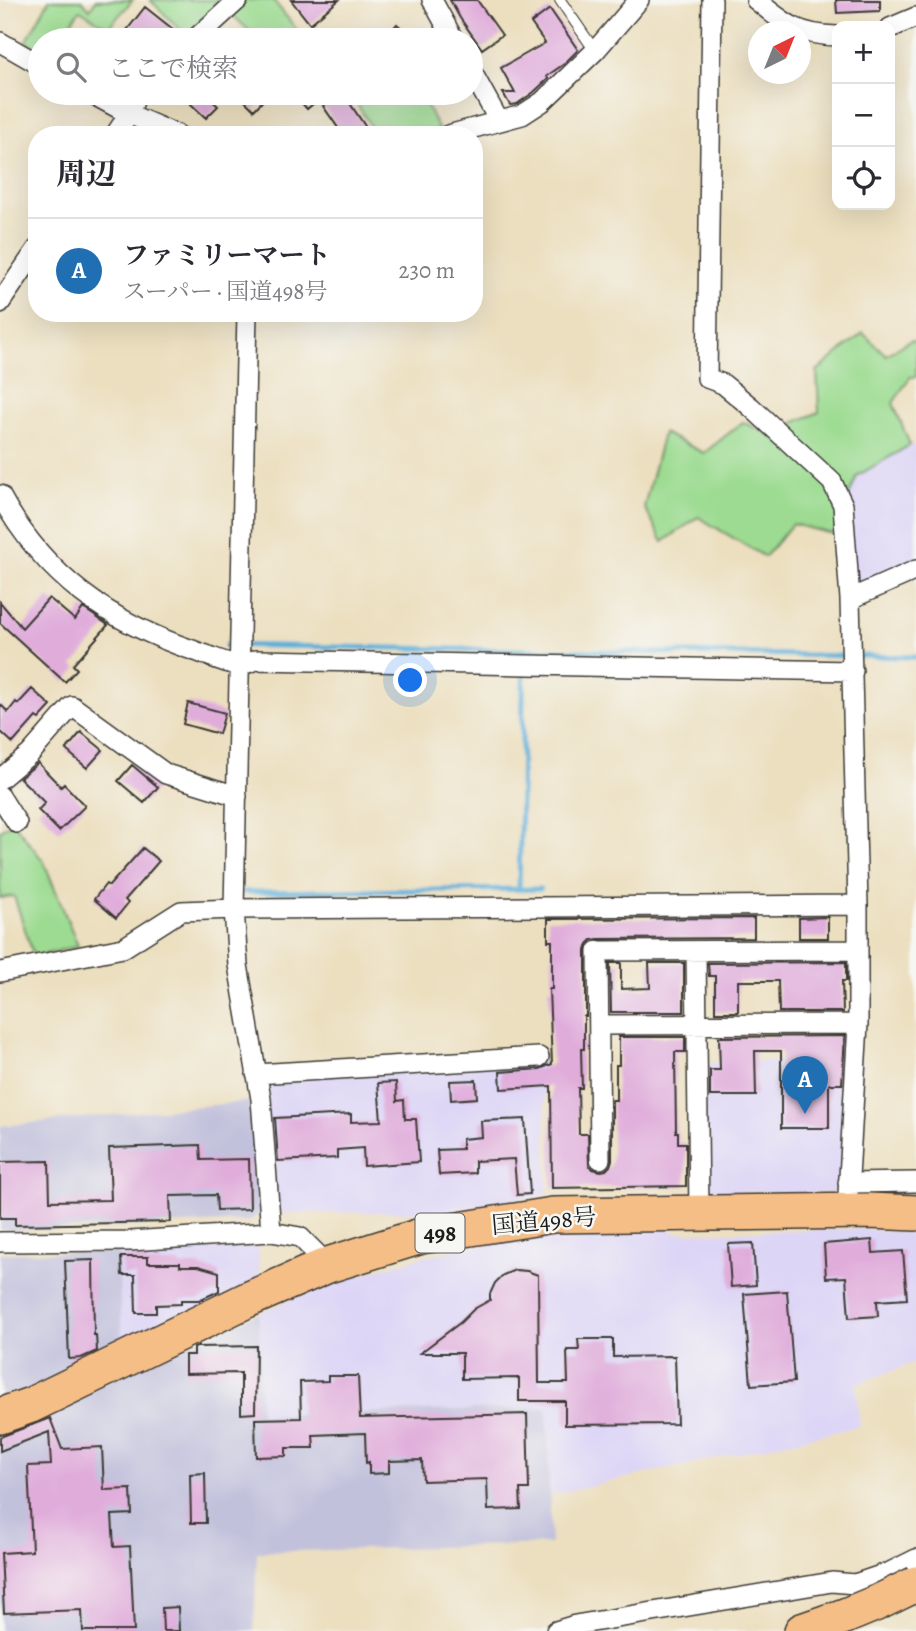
<!DOCTYPE html>
<html lang="ja">
<meta charset="utf-8">
<style>
:root{--surface:#fff;--page:#f7f7f7;--text:#2b2b33;--muted:#7c7c81;--line:#e1e1e2;--accent:#1f6fb2}
body{margin:0;font-family:Alegreya,"Noto Serif JP",serif;background:var(--page);color:var(--text)}
.controls{position:absolute;right:21px;top:21px;display:grid;overflow:hidden;border-radius:14px;box-shadow:0 7px 28px #0002}
.controls button{width:63px;height:63px;display:grid;place-items:center;padding:0;border:0;border-bottom:2px solid var(--line);background:var(--surface);color:var(--text);font:35px sans-serif}
.compass{position:absolute;left:748px;top:21px;width:63px;height:63px;border-radius:50%;background:var(--surface);box-shadow:0 7px 28px #0002;rotate:43deg}
.you{position:absolute;left:411px;top:681px;width:24px;height:24px;margin:-18px;border:5px solid #fff;border-radius:50%;background:#1a73e8;box-shadow:0 0 0 10px #1a73e833}
.badge{display:grid;place-items:center;width:46px;height:46px;border-radius:50%;background:var(--accent);color:#fff;font-size:23px;font-weight:700}
.pin{position:absolute;translate:-50% -58px;filter:drop-shadow(0 2px 4px #0008)}
.pin::after{content:'';position:absolute;top:37px;width:24px;height:21px;background:inherit;clip-path:polygon(0 0,100% 0,50% 100%)}
.list{margin:0;padding:0;list-style:none}
h2{display:flex;justify-content:space-between;align-items:center;height:91px;margin:0;padding:0 28px;font-size:30px}
h2 small{font-size:23px;font-weight:400;color:var(--muted)}
.list li{display:grid;grid-template-columns:46px 1fr auto;gap:21px;align-items:center;box-sizing:border-box;height:105px;padding:0 28px;border-top:2px solid var(--line)}
.list b{display:block;font-size:26px;white-space:nowrap}
.list p{margin:0;font-size:23px;white-space:nowrap;color:var(--muted)}
.list em{font-size:23px;font-style:normal;color:var(--muted)}
.icon{flex:none;width:38px;height:38px;fill:none;stroke:currentColor;stroke-width:2;stroke-linecap:round;stroke-linejoin:round}
.map{position:relative;flex:none;width:916px;height:1631px;overflow:hidden}
.search{position:absolute;background:var(--surface);box-shadow:0 7px 28px #0002;left:28px;top:28px;width:455px;height:77px;display:flex;align-items:center;gap:18px;box-sizing:border-box;padding:0 24px;border-radius:38px;color:var(--muted);font-size:26px}
.panel{position:absolute;background:var(--surface);box-shadow:0 7px 28px #0002;left:28px;top:126px;width:455px;height:196px;border-radius:28px}
.map>svg:first-child{display:block}
.built{fill:#ddd5f6}
.industrial{fill:#c2c1dc}
.green{fill:#9cdb91;stroke:#5c7c56;stroke-width:2}
.lines{fill:none;stroke-linecap:round;stroke-linejoin:round}
.stream{stroke:#5eafd9;stroke-width:5}
.building{fill:#e0addb}
.lane-casing{stroke:#3b3934;stroke-width:12}
.street-casing{stroke:#3b3934;stroke-width:22}
.highway-casing{stroke:#3b3934;stroke-width:38}
.lane{stroke:#fff;stroke-width:10}
.street{stroke:#fff;stroke-width:19}
.highway{stroke:#f6be87;stroke-width:35}
.highway-bridge-casing{stroke:#3b3934;stroke-width:38;stroke-linecap:butt}
.highway-bridge{stroke:#f6be87;stroke-width:35}
.labels{text-anchor:middle;dominant-baseline:central;stroke-width:5;stroke-linejoin:round;paint-order:stroke}
.shield{fill:#f6f6f2;stroke:#5d5d5c;stroke-width:2}
.shield-label{font-size:23px;font-weight:bold;fill:#1c1c1c}
.street-label{font-size:24px;fill:#1c1c1c;stroke:#f6f6f2}
</style>
<div class="map">
<svg width="916" height="1631" viewBox="0 0 916 1631">
<rect width="100%" height="100%" fill="#f6f6f2"/>
<filter id="ink" filterUnits="userSpaceOnUse"><feTurbulence type="fractalNoise" baseFrequency=".0143" numOctaves="2"/><feDisplacementMap in="SourceGraphic" scale="14" xChannelSelector="R" yChannelSelector="G"/><feConvolveMatrix kernelMatrix="1 2 1 2 8 2 1 2 1" color-interpolation-filters="sRGB"/></filter>
<filter id="wash" filterUnits="userSpaceOnUse"><feTurbulence type="fractalNoise" baseFrequency=".00686" numOctaves="4" result="noise"/><feDisplacementMap in="SourceGraphic" scale="28" xChannelSelector="R" yChannelSelector="G"/><feGaussianBlur stdDeviation="1.57" result="paint"/><feColorMatrix in="noise" values="0 0 0 0 0 0 0 0 0 0 0 0 0 0 0 0 0 1.4 0 .05"/><feComposite in="paint" operator="in"/></filter>
<g filter="url(#wash)">
<rect width="100%" height="100%" fill="#ecdfbf"/>
<path class="built" d="M910 445H916V577L845 606 833 534 857 476Z
M543 1051 548 1195 443 1211 259 1214 252 1101 247 1070Z
M862 1059 854 1193 707 1191 704 1063Z
M664 1227 677 1233 859 1229 916 1233V1362L856 1384 860 1426 550 1495 547 1408 260 1415 259 1313 338 1281 425 1256 559 1230Z
M259 1247V1283L122 1349 118 1252Z"/>
<path class="industrial" d="M252 1101 259 1214 249 1221 73 1229 0 1230V1126Z
M118 1252 122 1349 0 1403V1253Z
M259 1313 260 1415 547 1408 551 1544 257 1552 254 1631H0V1430Z"/>
<path class="green" d="M49 0H82L90 9 96 0H133L108 28 80 10 59 40H40V50L26 42Z
M150 0H273L305 40H259L224 7 189 38Z
M367 93H420L439 130 420 135H376L354 99Z
M863 333 886 355 911 340 916 341V377H910L893 403 910 445 857 476 833 534 792 524 765 557 698 517 663 542 644 507 663 433 704 453 743 422 768 434 819 412 817 371Z
M13 822 44 862 78 946 34 957 14 896 0 898V830Z"/>
<g class="lines">
<path class="stream" d="M226 645 916 657
M519 889 524 650
M244 892 540 889"/>
</g>
<g id="blocks">
<path class="building" d="M291 0H339L310 24Z
M450 0H477L502 35 482 49 460 18Z
M836 0H880V11L837 13Z
M145 7 174 30 166 40H141L127 30Z
M550 9 578 50 564 64 547 76 548 79 534 92 517 104 510 105 503 93H515L501 68 545 43 531 23Z
M397 24 415 40H383Z
M179 93H204L218 106 206 118Z
M252 93H270L254 110 244 100Z
M293 93H326L307 109Z
M343 93 371 135H343L323 106Z
M49 598 75 620 83 608 108 625 73 665 77 669 65 682 0 623V602L22 628Z
M32 689 51 706 39 719 36 717 13 743 0 731V704L8 712 16 702 18 704Z
M188 703 225 713 219 734 183 724Z
M81 732 103 750 87 768 66 750Z
M38 763 61 787 64 784 85 806 59 831 38 810 45 803 20 778Z
M132 765 158 787 144 803 118 781Z
M143 848 159 861 125 900 128 903 116 918 94 899 106 884 109 886Z
M828 917V938H799V918Z
M754 918V938L598 939 592 940 588 944 586 951V1016H584V1049H581L582 1088H578L579 1134H588L589 1165 593 1169 601 1171 606 1170 610 1166 612 1160V1100H616V1065H619V1037H685V1052H675L676 1132H678V1143H686V1186L552 1188 551 1086 501 1089 500 1072 540 1069 552 1064 549 989H552V941H548V919Z
M846 962V981H842L843 1012H779L778 981H738V1012H715V976H709L708 963Z
M610 963H621V989L650 988 649 963H684V1012H611Z
M845 1036 842 1084H829V1128H781V1051H755L756 1096H710V1070H720L719 1037Z
M476 1080 477 1098 451 1100 450 1081Z
M396 1082 397 1101 404 1100 405 1119H416L419 1162 364 1166 363 1148 337 1150V1158L278 1161 275 1118 351 1114V1122L381 1121 378 1083Z
M525 1119 530 1194 517 1195 514 1159 475 1161V1173L439 1175 437 1150 462 1149V1139L482 1137 481 1121Z
M200 1145 201 1160 249 1159 250 1209 217 1210 216 1195 170 1196 171 1222 15 1225V1218H0V1162L49 1161 50 1201 111 1200 109 1148Z
M872 1240 873 1253 903 1251 907 1299 877 1301 878 1316 849 1318 846 1277 826 1278 824 1244Z
M753 1243 756 1285 731 1287 728 1244Z
M121 1257H148V1263H180V1266H198L219 1272V1291L199 1300H181V1304L156 1305V1313H136L135 1275H122Z
M93 1260 94 1335H96L97 1351 81 1358 69 1359 65 1261Z
M515 1270 527 1271 538 1275 539 1383H568L567 1350H579L578 1339H613V1357L675 1356 677 1424 565 1425V1401H519V1378L462 1379V1353H420L461 1322 474 1309 490 1300V1294L495 1283 503 1275Z
M787 1291 794 1382 751 1385 744 1294Z
M256 1346 255 1413 241 1414V1373L185 1374V1355H194V1348L197 1347Z
M328 1376H358L360 1418 527 1414 529 1489H520L521 1509 488 1510 487 1479 423 1481 422 1460 389 1461V1473L369 1474V1462L366 1463 365 1433 313 1435 314 1448H286V1456L256 1457 255 1419 301 1418 300 1382 328 1381Z
M50 1418 62 1449 102 1447 104 1490 131 1489 132 1514 112 1515 114 1547 130 1546 134 1631H83L82 1610 4 1613 1 1553 32 1551 28 1466 51 1465 49 1432 0 1451V1437Z
M205 1473 206 1523H191L190 1474Z
M178 1607 179 1631H163L162 1608Z"/>
</g>
</g>
<g filter="url(#ink)">
<use href="#blocks" fill-opacity="0" stroke="#3b3934" stroke-width="2"/>
<g class="lines">
<defs>
<path id="lane" d="M560 0 595 51"/>
<path id="street" d="M432 0 454 40
M712 0 707 378 723 384 751 407 832 482 843 505 850 599
M756 0C785 24 798 35 837 36
M890 28 916 17
M194 40 238 0
M0 42 40 65
M471 70 499 121
M90 93 129 114 178 135
M115 135 129 114 137 93
M448 135 522 115 542 102 595 51 639 0
M0 303 37 249
M247 313 234 909 238 965 261 1099 271 1232
M0 495C44 576 109 622 195 651 205 654 232 666 241 665 245 665 252 661 256 660L853 671
M0 779 30 754 72 706 166 774 237 796
M0 796 17 823
M696 951 699 1213
M0 972 123 948 181 911 234 909 858 905
M599 1025 858 1024
M256 1074 539 1057
M600 1159 598 951 858 950
M848 1183 916 1182
M847 1211 858 1024V905L850 599 916 570
M0 1242 130 1241 271 1232 300 1237 328 1265
M556 1631 575 1625 832 1582 855 1584 890 1572 916 1559"/>
<path id="highway" d="M0 1416 31 1405 247 1300 328 1265 421 1236 553 1215 869 1211 916 1213
M802 1631 845 1616"/>
</defs>
<use href="#lane" class="lane-casing"/>
<use href="#street" class="street-casing"/>
<use href="#highway" class="highway-casing"/>
<use href="#lane" class="lane"/>
<use href="#street" class="street"/>
<use href="#highway" class="highway"/>
<defs>
<path id="highway-bridge" d="M845 1616 879 1602 916 1584"/>
</defs>
<use href="#highway-bridge" class="highway-bridge-casing"/>
<use href="#highway-bridge" class="highway-bridge"/>
</g>
</g>
<g class="labels">
<rect class="shield" x="415.5" y="1213.5" width="49" height="39" rx="5"/>
<g class="shield-label">
<text x="440" y="1233">498</text>
</g>
<g class="street-label">
<text transform="translate(544 1221) rotate(-5)">国道498号</text>
</g>
</g>
</svg>
<div class="controls">
<button>+</button>
<button>−</button>
<button><svg class="icon" aria-label="locate" viewBox="0 0 24 24"><circle cx="12" cy="12" r="6"/><path d="M12 2v4M12 18v4M2 12h4M18 12h4"/></svg></button>
</div>
<svg class="compass" viewBox="-18 -18 36 36"><path d="M0-13l5 13h-10z" fill="#e53935"/><path d="M0 13l5-13h-10z" fill="#7c7c81"/></svg>
<div class="you"></div>
<div class="pin badge" style="left:805px;top:1114px">A</div>
<div class="search"><svg class="icon" aria-label="search" viewBox="0 0 24 24"><circle cx="10" cy="10" r="6"/><path d="M15 15l6 6"/></svg>ここで検索</div>
<section class="panel">
<h2>周辺<small></small></h2>
<ul class="list">
<li><span class="badge">A</span><div><b>ファミリーマート</b><p>スーパー · 国道498号</p></div><em>230 m</em></li>
</ul>
</section>
</div>
